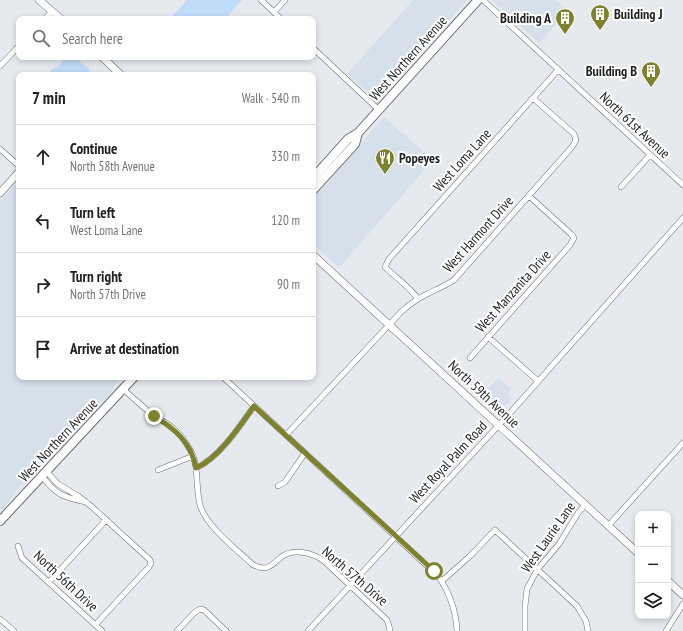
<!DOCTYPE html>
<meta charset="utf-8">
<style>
:root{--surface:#fff;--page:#f2f2f2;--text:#202124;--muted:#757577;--line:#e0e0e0}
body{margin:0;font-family:"PT Sans Narrow",sans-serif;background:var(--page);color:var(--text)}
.controls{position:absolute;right:12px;bottom:12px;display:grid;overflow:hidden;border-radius:8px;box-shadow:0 2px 6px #0003}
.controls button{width:36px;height:36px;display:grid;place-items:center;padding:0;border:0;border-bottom:1px solid var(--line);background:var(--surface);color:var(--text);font:20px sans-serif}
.stop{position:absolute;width:12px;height:12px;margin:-9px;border:3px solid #7f822d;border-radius:50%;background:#fff}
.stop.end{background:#7f822d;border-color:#fff;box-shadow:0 1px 4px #0008}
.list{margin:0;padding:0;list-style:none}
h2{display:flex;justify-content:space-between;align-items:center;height:52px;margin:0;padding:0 16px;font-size:17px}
h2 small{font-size:13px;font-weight:400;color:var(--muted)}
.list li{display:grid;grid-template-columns:26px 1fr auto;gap:12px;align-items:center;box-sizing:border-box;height:64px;padding:0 16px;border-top:1px solid var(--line)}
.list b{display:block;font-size:15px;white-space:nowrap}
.list p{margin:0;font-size:13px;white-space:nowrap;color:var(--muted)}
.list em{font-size:13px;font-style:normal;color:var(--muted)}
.icon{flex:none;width:22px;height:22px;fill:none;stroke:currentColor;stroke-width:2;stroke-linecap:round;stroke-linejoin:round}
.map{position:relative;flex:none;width:683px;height:631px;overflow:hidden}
.search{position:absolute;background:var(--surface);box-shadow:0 2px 6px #0003;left:16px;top:16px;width:300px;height:44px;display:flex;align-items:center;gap:10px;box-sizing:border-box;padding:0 14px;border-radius:8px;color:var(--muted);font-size:15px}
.panel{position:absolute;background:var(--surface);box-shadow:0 2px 6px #0003;left:16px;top:72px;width:300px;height:308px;border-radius:8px}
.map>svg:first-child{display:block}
.built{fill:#d6e0eb}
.green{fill:#c1dcf9}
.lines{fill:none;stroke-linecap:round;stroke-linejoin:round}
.street-casing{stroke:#686c70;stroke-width:6}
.secondary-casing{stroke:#686c70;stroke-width:8}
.primary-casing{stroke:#686c70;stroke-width:10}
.street{stroke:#fff;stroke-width:5}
.secondary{stroke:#fff;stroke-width:7}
.primary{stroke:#fff;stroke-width:8}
.route{stroke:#7f822d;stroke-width:5}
.labels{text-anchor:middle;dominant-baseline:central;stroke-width:4;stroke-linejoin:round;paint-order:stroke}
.poi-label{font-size:14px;font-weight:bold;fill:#1e2022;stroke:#fff;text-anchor:start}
.street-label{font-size:14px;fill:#1e2022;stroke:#fff}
</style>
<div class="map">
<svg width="683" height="631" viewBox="0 0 683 631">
<rect width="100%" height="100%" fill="#e6eaef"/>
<path class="built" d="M413 0H467L380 98 377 99 374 98 347 74Z
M492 0H556L568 11 539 43Z
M384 117 433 160 339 268 313 244V197Z
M19 180V377H122L115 385 113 390 75 431 59 444 29 476 16 491 11 499 0 512V201Z
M498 378 512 389 508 394 511 396V399L505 406 502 404 496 410 481 397Z"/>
<path class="green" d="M187 0H242L225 19H173L171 17Z
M64 57H78C78 57 80 62 80 62 84 66 88 65 90 71L89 75H49L51 70 60 65Z"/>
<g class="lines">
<defs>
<path id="street" d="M261 0 281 19
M483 0 683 185
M274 12 285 0
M45 19 52 11
M313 48 379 110
M0 66 19 46
M0 149 19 166
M621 187 650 155
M418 299C409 286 396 278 385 267L389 259 558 70
M488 337 538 381
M470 358 570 245 574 238 571 234 529 196
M223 377 438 576C450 593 456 610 457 631
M123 389C133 398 143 407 153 415 160 420 168 423 174 429 180 434 185 441 189 448 200 465 195 486 200 505 206 526 236 549 252 564 255 566 259 568 264 568 270 568 275 562 280 558 292 548 312 552 324 561L387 620 389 626 390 631
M286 435 402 311C409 305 417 299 425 295 435 290 445 286 454 280L572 147 576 140 574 134 533 98
M196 468C219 458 240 426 254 406
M158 470 193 456
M46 471 58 484 78 496 91 506 150 560 151 563 149 567 95 625
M42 476C56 495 63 497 86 502
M278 486 285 482 305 453
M608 526 683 443
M18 546 22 558 102 631
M442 581 469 557 495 530 577 606 586 621 588 631
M49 582 106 520
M0 619 14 631
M177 631 195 612 200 609 204 610 226 631
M308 631 511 412 683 218
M525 631V606L527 589 537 570 559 544 578 513 585 505
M666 631 683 604"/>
<path id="secondary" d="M39 0 61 19
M102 57 121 75
M0 193 19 172
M313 255 638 553
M668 581 683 595"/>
<path id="primary" d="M313 178 348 139 358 133 478 0
M313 190 355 144 358 133
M0 521 134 377"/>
</defs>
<use href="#street" class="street-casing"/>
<use href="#secondary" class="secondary-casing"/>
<use href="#primary" class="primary-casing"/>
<use href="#street" class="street"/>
<use href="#secondary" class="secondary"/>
<use href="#primary" class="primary"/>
</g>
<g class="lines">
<path class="route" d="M154 416C175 429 191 442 196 468 219 458 240 426 254 406L434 571"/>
</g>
<defs>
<symbol id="building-pin" viewBox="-11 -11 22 30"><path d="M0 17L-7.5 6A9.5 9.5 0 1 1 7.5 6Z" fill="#7f822d" stroke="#fff"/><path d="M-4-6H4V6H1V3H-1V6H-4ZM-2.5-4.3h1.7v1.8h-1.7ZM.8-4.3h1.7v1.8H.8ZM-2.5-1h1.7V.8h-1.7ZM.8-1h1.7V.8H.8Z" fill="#fff"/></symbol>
<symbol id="restaurant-pin" viewBox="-11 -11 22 30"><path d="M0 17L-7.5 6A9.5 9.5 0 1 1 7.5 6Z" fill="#7f822d" stroke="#fff"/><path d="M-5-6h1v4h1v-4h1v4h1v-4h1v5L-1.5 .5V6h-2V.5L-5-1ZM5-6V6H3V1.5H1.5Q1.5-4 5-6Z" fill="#fff"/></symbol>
</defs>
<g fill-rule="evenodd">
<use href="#building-pin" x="589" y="3" width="22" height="30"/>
<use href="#building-pin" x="554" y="7" width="22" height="30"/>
<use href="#building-pin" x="640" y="60" width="22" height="30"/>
<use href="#restaurant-pin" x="374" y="147" width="22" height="30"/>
</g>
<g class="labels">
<g class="poi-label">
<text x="614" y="14">Building J</text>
<text x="551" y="18" text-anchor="end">Building A</text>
<text x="637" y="71" text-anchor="end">Building B</text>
<text x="399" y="158">Popeyes</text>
</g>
<g class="street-label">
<text transform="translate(408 58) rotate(-48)">West Northern Avenue</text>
<text transform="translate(635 125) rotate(43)">North 61st Avenue</text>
<text transform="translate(462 160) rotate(-48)">West Loma Lane</text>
<text transform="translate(478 234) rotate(-48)">West Harmont Drive</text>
<text transform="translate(513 291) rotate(-48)">West Manzanita Drive</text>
<text transform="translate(484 394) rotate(43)">North 59th Avenue</text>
<text transform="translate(58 440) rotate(-47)">West Northern Avenue</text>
<text transform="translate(448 462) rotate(-47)">West Royal Palm Road</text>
<text transform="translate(548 537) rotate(-55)">West Laurie Lane</text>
<text transform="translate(355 576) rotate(41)">North 57th Drive</text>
<text transform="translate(66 581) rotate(43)">North 56th Drive</text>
</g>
</g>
</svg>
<div class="controls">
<button>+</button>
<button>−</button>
<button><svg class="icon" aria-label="layers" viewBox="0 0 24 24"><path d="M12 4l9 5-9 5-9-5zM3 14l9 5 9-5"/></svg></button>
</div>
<div class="stop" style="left:434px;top:571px"></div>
<div class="stop end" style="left:154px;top:416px"></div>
<div class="search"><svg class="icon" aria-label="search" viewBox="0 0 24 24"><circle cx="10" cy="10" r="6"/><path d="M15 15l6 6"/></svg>Search here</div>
<section class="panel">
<h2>7 min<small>Walk · 540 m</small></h2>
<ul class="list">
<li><svg class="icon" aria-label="ahead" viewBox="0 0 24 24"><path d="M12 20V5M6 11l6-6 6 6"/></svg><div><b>Continue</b><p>North 58th Avenue</p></div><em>330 m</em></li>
<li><svg class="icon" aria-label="left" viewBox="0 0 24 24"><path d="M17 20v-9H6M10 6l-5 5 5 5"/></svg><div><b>Turn left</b><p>West Loma Lane</p></div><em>120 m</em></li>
<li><svg class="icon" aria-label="right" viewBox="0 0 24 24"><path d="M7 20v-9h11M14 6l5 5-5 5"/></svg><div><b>Turn right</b><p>North 57th Drive</p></div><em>90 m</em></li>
<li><svg class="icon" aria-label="arrive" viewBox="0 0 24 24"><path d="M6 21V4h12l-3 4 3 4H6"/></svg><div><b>Arrive at destination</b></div></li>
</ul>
</section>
</div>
